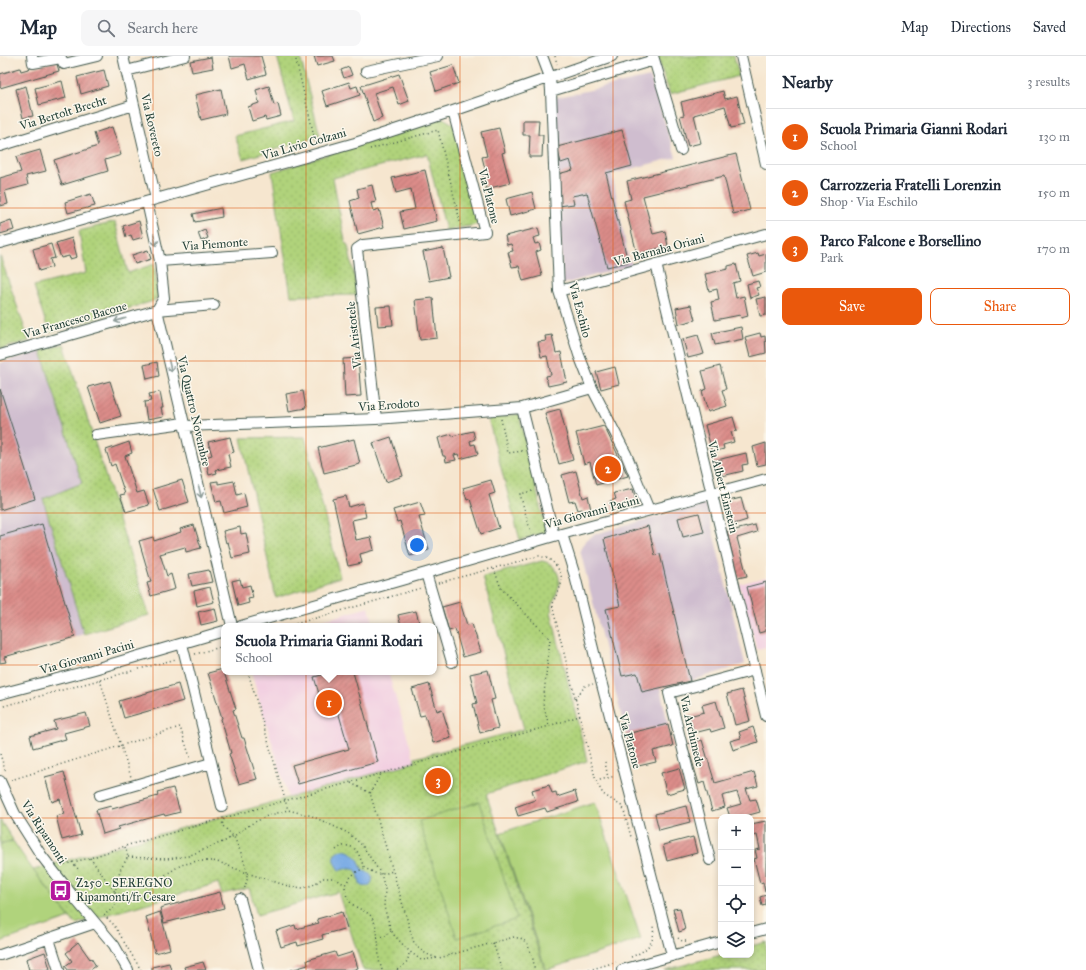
<!DOCTYPE html>
<meta charset="utf-8">
<style>
:root{--surface:#fff;--page:#f6f6f7;--text:#1f2937;--muted:#747a83;--line:#e0e1e3;--accent:#ea580c}
body{margin:0;font-family:"IM FELL Great Primer",serif;background:var(--page);color:var(--text)}
.controls{position:absolute;right:12px;bottom:12px;display:grid;overflow:hidden;border-radius:8px;box-shadow:0 2px 6px #0003}
.controls button{width:36px;height:36px;display:grid;place-items:center;padding:0;border:0;border-bottom:1px solid var(--line);background:var(--surface);color:var(--text);font:20px sans-serif}
.you{position:absolute;left:417px;top:489px;width:14px;height:14px;margin:-10px;border:3px solid #fff;border-radius:50%;background:#1a73e8;box-shadow:0 0 0 6px #1a73e833}
.badge{display:grid;place-items:center;width:26px;height:26px;border-radius:50%;background:var(--accent);color:#fff;font-size:13px;font-weight:700}
.pin{position:absolute;translate:-50% -50%;border:2px solid #fff;box-shadow:0 1px 4px #0006}
.popup{position:absolute;left:221px;top:567px;width:216px;height:52px;box-sizing:border-box;display:grid;place-content:center;border-radius:8px;background:var(--surface);filter:drop-shadow(0 1px 3px #0005);font-size:13px;white-space:nowrap;color:var(--muted)}
.popup b{font-size:15px;color:var(--text)}
.popup::after{content:'';position:absolute;left:50%;top:100%;margin-left:-8px;border:8px solid transparent;border-top-color:var(--surface)}
.list{margin:0;padding:0;list-style:none}
h2{display:flex;justify-content:space-between;align-items:center;height:52px;margin:0;padding:0 16px;font-size:17px}
h2 small{font-size:13px;font-weight:400;color:var(--muted)}
.list li{display:grid;grid-template-columns:26px 1fr auto;gap:12px;align-items:center;box-sizing:border-box;height:56px;padding:0 16px;border-top:1px solid var(--line)}
.list b{display:block;font-size:15px;white-space:nowrap}
.list p{margin:0;font-size:13px;white-space:nowrap;color:var(--muted)}
.list em{font-size:13px;font-style:normal;color:var(--muted)}
.actions{display:flex;gap:8px;padding:12px 16px}
.actions a{flex:1;padding:9px 0;border:1px solid var(--accent);border-radius:8px;text-align:center;font-size:14px;color:var(--accent)}
.actions .main{background:var(--accent);color:#fff}
.icon{flex:none;width:22px;height:22px;fill:none;stroke:currentColor;stroke-width:2;stroke-linecap:round;stroke-linejoin:round}
.map{position:relative;flex:none;width:766px;height:914px;overflow:hidden}
header{display:flex;align-items:center;gap:24px;box-sizing:border-box;height:56px;padding:0 20px;background:var(--surface);border-bottom:1px solid var(--line)}
header strong{font-size:19px}
nav{display:flex;gap:22px;margin-inline-start:auto;font-size:14px}
.search{width:280px;height:36px;background:var(--page);display:flex;align-items:center;gap:10px;box-sizing:border-box;padding:0 14px;border-radius:8px;color:var(--muted);font-size:15px}
main{display:flex}
aside{flex:1;background:var(--surface)}
.map>svg:first-child{display:block}
.built{fill:#f2cfe1}
.industrial{fill:#cfbdcf}
.grass{fill:url(#grass-dots);stroke:#688858}
.pitch{fill:#b0d37c;stroke:#688858}
.water{fill:#78aae4;stroke:#4c748c}
.building{fill:url(#building-hatch)}
.lines{fill:none;stroke-linecap:round;stroke-linejoin:round}
.minor-casing{stroke:#3f564b;stroke-width:12}
.path{stroke:#3f564b;stroke-width:1.5;stroke-dasharray:1 3;stroke-linecap:butt}
.minor{stroke:#fff;stroke-width:10}
.oneway{stroke:#8f9e9a}
.grid{fill:none;stroke:#de580e;stroke-width:1;stroke-opacity:0.55}
.labels{text-anchor:middle;dominant-baseline:central;stroke-width:3;stroke-linejoin:round;paint-order:stroke}
.street-label{font-size:12px;fill:#1f3d34;stroke:#fbf7ec}
.poi-label{font-size:12px;fill:#1f3d34;stroke:#fbf7ec;text-anchor:start}
</style>
<header>
<strong>Map</strong>
<div class="search"><svg class="icon" aria-label="search" viewBox="0 0 24 24"><circle cx="10" cy="10" r="6"/><path d="M15 15l6 6"/></svg>Search here</div>
<nav><a>Map</a><a>Directions</a><a>Saved</a></nav>
</header>
<main>
<div class="map">
<svg width="766" height="914" viewBox="0 0 766 914">
<defs>
<pattern id="grass-dots" width="8" height="8" patternUnits="userSpaceOnUse"><rect width="8" height="8" fill="#b0d37c"/><path d="M2 2h.1M6 6h.1" fill="none" stroke="#97b66c" stroke-width="1.8" stroke-linecap="round"/></pattern>
<pattern id="building-hatch" width="6" height="6" patternUnits="userSpaceOnUse"><rect width="6" height="6" fill="#db8c89"/><path d="M-1 1l2-2M0 6l6-6M5 7l2-2" fill="none" stroke="#b17471"/></pattern>
</defs>
<rect width="100%" height="100%" fill="#fbf7ec"/>
<filter id="ink" filterUnits="userSpaceOnUse"><feTurbulence type="fractalNoise" baseFrequency=".025" numOctaves="2"/><feDisplacementMap in="SourceGraphic" scale="8" xChannelSelector="R" yChannelSelector="G"/><feConvolveMatrix kernelMatrix="1 2 1 2 8 2 1 2 1" color-interpolation-filters="sRGB"/></filter>
<filter id="wash" filterUnits="userSpaceOnUse"><feTurbulence type="fractalNoise" baseFrequency=".012" numOctaves="4" result="noise"/><feDisplacementMap in="SourceGraphic" scale="16" xChannelSelector="R" yChannelSelector="G"/><feGaussianBlur stdDeviation="0.9" result="paint"/><feColorMatrix in="noise" values="0 0 0 0 0 0 0 0 0 0 0 0 0 0 0 0 0 1.4 0 .05"/><feComposite in="paint" operator="in"/></filter>
<g filter="url(#wash)">
<rect width="100%" height="100%" fill="#f6e6cf"/>
<path class="built" d="M766 521V591L757 593 739 528Z
M369 551 374 570H304Z
M251 616H388L415 706 288 741Z"/>
<path class="industrial" d="M650 21 676 101 612 118 628 200 632 209 563 228 554 42Z
M41 295 82 427 43 443 84 578 0 602V307Z
M706 447 745 608 690 625 660 632 668 668 626 678 580 494 585 485 595 478Z"/>
<path class="grass" d="M277 0H300L320 80 243 103 235 80 294 65Z
M657 0H734L739 20 670 38Z
M443 62 453 68 478 165 475 169 446 174 427 98 333 122 345 185 348 190 358 239 291 240 272 116Z
M115 166 128 217 154 208 159 241 153 245 49 277 34 230 86 217 79 175Z
M0 200 29 285 0 293Z
M64 288 149 559 84 578 43 443 82 427 41 295Z
M519 358 546 476 520 484 488 362Z
M305 381 340 521 276 542 241 382Z
M542 505C547 506 552 508 555 513 566 527 552 542 551 556L587 705 486 738 545 914H363L338 836 257 859 249 832 222 838 218 827 75 868 33 814 415 706V702L524 673 483 521Z
M0 764 13 784 0 788Z
M766 886V914H665L721 899H751V890Z"/>
<path class="pitch" d="M479 746 517 863 457 882 419 765Z
M595 746 641 883 546 914 500 777Z
M13 785 33 814 70 862 0 886V789Z"/>
<path class="water" d="M341 794C349 794 355 798 359 805 360 808 361 811 363 814 366 816 370 816 371 819 376 826 367 835 360 828 359 821 358 810 348 812 344 813 343 814 339 814 333 806 330 799 341 794Z"/>
<g id="blocks">
<path class="building" d="M229 0H261L266 18 249 23 245 8 232 12Z
M314 0H333L335 5 317 10Z
M211 1 213 12 192 16 190 5Z
M56 5 59 15 0 32V18L20 12 21 15Z
M453 9 459 27 436 35 430 16Z
M349 11 352 19 344 22 341 14Z
M104 14 108 30 81 38 77 21Z
M399 18 409 45 399 49 393 31 374 37 382 62 373 66 361 30Z
M62 25 66 42 39 49 35 32Z
M349 26 351 32 357 30 360 39 327 50 322 35Z
M26 30 33 60 23 62 16 33Z
M269 30 274 49 278 48 281 60 266 64 265 61 252 65 248 51 259 47 256 34Z
M221 33 226 58 201 64 195 39Z
M723 35 725 43 737 40 744 69 731 72 725 50 694 59 701 87 688 90 680 60 684 59 681 46Z
M523 64H539L538 79H543L542 101H529L530 79H523Z
M112 71 121 99 105 104 108 115 62 129 54 104 98 90 94 77Z
M499 72 505 96 502 97 510 127 486 133 483 118 486 117 482 101 487 100 481 76Z
M622 74 632 110 606 117 628 206 607 211 587 137 572 140 574 148 559 150 558 118 573 114 570 104 561 107 557 91Z
M40 94 46 115 26 120 28 129 5 135 8 148 0 150V122L21 116 16 101Z
M736 98 750 154 733 158 724 120 643 140 653 178 665 175 668 190 637 198 624 145 631 143 627 125Z
M425 114 437 165 404 173 400 156 415 153 411 133 396 137 392 122Z
M372 129 376 146 371 147 373 155 379 153 384 171 358 178 350 145 359 142 357 133Z
M532 136 536 153 510 160 506 143Z
M91 138 95 150 68 157 65 146Z
M221 152 222 161 195 166 193 158Z
M11 164 14 174 0 178V168Z
M139 165 143 181 133 184 131 179 126 181 123 170Z
M538 172 540 180 533 182 535 188 539 187 541 194 536 196 542 220 523 225 519 210 512 211 508 196 513 195 511 188 507 189 505 180Z
M205 174 208 182 201 185 198 177Z
M72 182 77 201 70 203 69 200 61 202 56 187Z
M51 188 55 202 50 203 52 211 39 215 33 193Z
M443 192 449 221 429 225 423 196Z
M148 194 151 203 135 208 132 199Z
M758 197 759 200 766 198V216L753 220 747 200Z
M736 208 740 225 733 227 736 242 744 240 748 260 741 262 740 259 715 264 711 246 719 244 717 233 709 235 705 218 728 213V210Z
M758 225 760 231 756 232 759 239 750 242 747 228Z
M766 241V259L760 260 756 243Z
M433 242 437 282 420 284 415 244Z
M691 249 695 264 679 268 676 252Z
M391 250 393 269 378 270 376 251Z
M741 271 743 283 715 289 712 277Z
M760 277 761 281 765 280 766 297 750 301 745 281Z
M552 279 556 297 561 296 567 326 548 330 546 320 551 319 547 300 541 301 538 286 546 285 545 280Z
M698 279 704 298 688 302 683 283Z
M358 302 361 340 345 341 343 303Z
M157 306 159 320 147 323 144 309Z
M720 310 726 333 722 334 727 350 708 356 702 335 707 333 702 315Z
M615 311 619 328 601 333 596 316Z
M110 325 121 360 100 367 88 331Z
M0 333 35 443 0 454Z
M303 335 306 352 289 355 286 338Z
M160 336 163 352H161L163 361 147 364 144 346 151 345 149 338Z
M560 353 573 404 559 408 545 357Z
M733 361 737 375 731 376 734 386 723 389 724 393 712 396 705 369Z
M604 370 628 420 596 429 590 406 584 408 576 377Z
M473 375 475 383 470 385 471 389 475 388 478 398 460 403 458 398 454 399 456 404 446 406 445 400H443L438 382 452 378V380Z
M230 381 234 396 228 398 231 411 216 414 217 417 209 419 205 401 212 399 208 386Z
M391 381 403 420 386 426 373 387Z
M354 383 360 408 324 417 318 392Z
M129 386 132 397 125 400 137 437 144 435 149 449 126 456 120 439 125 438 115 408 111 410 106 394Z
M766 387V408L757 410 753 391Z
M746 397 748 408 742 409 743 415 722 420 721 416 716 417 713 405Z
M576 415 583 442 588 440 591 454 583 456 582 453 578 454 575 445 569 446 562 419Z
M182 424 189 446 160 455 153 433Z
M491 424 495 437 489 439 499 472 481 478 470 443 467 444 463 432Z
M218 425V428L234 425 237 439 244 437 247 451 224 457 221 445 216 446 211 426Z
M633 433 637 449 613 455 610 445 616 443 614 437Z
M346 440 349 451 363 447 366 461 352 464 356 484 371 481 374 494 360 498 362 507 348 510 333 443Z
M741 442 747 464 731 469 724 446Z
M420 446 425 460 419 461 429 494 410 500 400 465 397 466 393 454Z
M699 457 704 476 683 481 678 462Z
M42 468 75 581 4 601 6 606 0 607V480Z
M194 469 201 492 186 496 185 491 160 498 167 520 171 518 175 533 151 540 147 527 151 526 139 485 153 481 154 485 181 476 180 473Z
M755 469 757 476 737 482 747 520 738 522 727 476Z
M648 470 655 499 660 498 690 625 642 636 637 617 622 620 606 553 620 550 604 483Z
M240 471 241 478 246 477 250 498 232 502 228 486 226 487 223 475Z
M209 514 212 526 192 530 189 518Z
M240 523 242 531 250 529 253 542 248 543 249 547 238 550 232 525Z
M766 526V575L759 577 747 531Z
M210 531 214 546 197 550 194 535Z
M460 546 467 569 472 568 481 596 463 601 455 573 449 575 442 551Z
M215 552 218 565 201 569 198 556Z
M416 555 420 570H401L398 559Z
M223 613 236 653 233 654 242 682H244L257 723 239 728 229 698 231 697 221 663 222 662 208 617Z
M488 614 495 643 491 644 498 672 480 677 473 648 477 647 470 618Z
M333 616H353L378 706 298 728 292 709 349 693 335 645 322 648 314 621Z
M178 628 183 645 124 662 119 645Z
M429 628 437 655 442 653 451 682 433 687 425 659 420 660 412 633Z
M742 634 750 665 735 669 727 638Z
M716 645 724 672 711 676 710 673 694 677 689 660 704 656 702 649Z
M86 657 90 670 64 677 66 683 33 692 30 680 56 673 54 665Z
M668 668 673 690 653 695 656 706 634 711 626 678Z
M753 671 758 686 733 694 730 685 741 682 739 676Z
M702 684 715 727 754 716 758 730 746 733 750 744 756 743 760 756 742 761H730L727 752 741 748 737 736 722 740 725 751 712 755 704 726 699 728 687 688Z
M679 712 685 733 667 738 661 717Z
M64 716 81 779 62 784 56 760 64 758 60 743 52 746 45 721Z
M549 729 552 737 556 736 557 741 575 735 578 746 547 756 545 752 518 760 515 751 535 744 532 734Z
M173 732 180 756 165 760 164 758 118 771 119 773 103 778 96 754 111 750 112 753 158 740 157 736Z
M686 750 690 766 659 774 655 758Z
M766 765V836H765L763 826 760 827 754 803 757 802 755 794 760 793 757 779 752 780 751 768Z
M693 781 697 797 667 805 663 789Z
M220 836 224 852 164 867 160 852Z
M766 839V849L762 850 760 841Z
M680 852 685 874 679 876 673 853Z
M160 856 170 893 155 897 146 861Z
M342 856 347 872 322 879 323 883 298 890 297 886 281 891 276 875 295 869 296 873 319 867 317 863Z
M78 886 90 903 91 902 96 910 90 914H68L65 910 72 905 66 897 71 893V892Z
M45 896 50 913 46 914H33L32 913 29 914 26 903Z
M335 896 337 901 353 896 358 912 352 914H291L308 909 307 904Z
M203 906 206 914H185L184 911Z
M169 907 171 914H152V911Z"/>
</g>
</g>
<g filter="url(#ink)">
<use href="#blocks" fill-opacity="0" stroke="#3f564b" stroke-width="1"/>
<g class="lines">
<defs>
<path id="minor" d="M32 0 33 7 61 2 64 8 97 0
M123 0 134 49 156 143
M542 0 550 21 551 35 559 235 579 299 592 332 626 398 649 454
M653 0 681 94
M741 0 766 108
M126 15 185 0
M366 15 438 0
M551 35 654 4
M0 90 134 49
M147 146 160 205 164 242 157 254 232 570
M0 187 355 87 453 55 612 0
M160 205 272 197
M656 208 766 660
M559 235 766 178
M0 299 157 254 214 249
M522 352 554 480
M376 363 357 193 363 189 485 176 453 55
M185 370 376 363 522 352 592 332
M96 379 184 367
M562 478 575 520 601 625 672 899
M426 517 452 606
M241 570 426 517 554 480 766 423
M182 588 222 750
M0 638 91 614 224 575
M0 725 15 758 41 799 76 844 114 889 128 914
M100 739 211 707
M710 804 669 637 755 614
M240 843 259 914
M751 877 766 873
M49 883 59 914
M0 899 95 867
M622 914 721 886"/>
</defs>
<use href="#minor" class="minor-casing"/>
<path class="path" d="M295 0 316 88
M555 0 557 8
M370 93 438 74 461 169
M501 363 508 397 523 395V396
M531 477 520 438 532 435V434
M494 513 501 532 550 583 543 647 549 670
M438 527 539 500C548 502 552 504 557 511 570 530 551 538 553 553L596 725 603 738 623 751 631 781
M288 570 421 532
M195 598 224 590
M248 616 288 754
M100 624 131 721
M575 643 585 630 593 628
M0 651 176 603
M0 698 6 717
M605 706 608 722
M11 724 180 671 191 704
M596 725 615 720
M351 727 370 737 414 887C421 896 428 899 437 902
M370 737 381 718
M224 759V763L222 769 234 781 241 797 247 814V824L244 834
M125 791 128 801 120 814 115 836 127 841H138L144 838 154 826 181 809 197 805H213L221 807 247 817 288 830 303 832 313 829 323 822H335L345 829
M336 794C340 791 343 789 348 790 361 792 359 806 366 813
M128 801 167 803 188 800 225 785 237 778 251 768 267 760 288 754 312 760 348 777 362 789 381 818 385 833 384 851 391 874 394 879 409 895 421 904 439 902 514 881C516 882 518 882 520 882 529 885 535 906 534 914
M90 802 118 840C117 851 112 853 104 859L114 869 122 882
M72 806 79 814
M61 809 90 802 125 790 549 670 579 660
M377 881 386 880 391 874
M678 882 682 885H686
M124 886 141 914
M493 887 502 914
M631 901C641 897 650 892 653 881 654 877 653 872 653 868
M382 914C381 910 379 906 379 902 378 889 379 871 371 860 367 856 362 854 358 852 348 847 345 839 345 829 348 823 357 813 365 813 370 813 375 819 381 818 385 818 389 816 393 815
M397 914C406 908 409 905 409 895
M589 914 616 906"/>
<use href="#minor" class="minor"/>
</g>
<defs><path id="oneway-shaft" d="M-6 0H5M1.5-3L5.5 0L1.5 3" fill="none" stroke-width="1.6" stroke-linecap="round" stroke-linejoin="round"/></defs>
<g class="oneway">
<use href="#oneway-shaft" transform="translate(155 184) rotate(78)"/>
<use href="#oneway-shaft" transform="translate(120 264) rotate(164)"/>
<use href="#oneway-shaft" transform="translate(170 310) rotate(77)"/>
<use href="#oneway-shaft" transform="translate(200 436) rotate(77)"/>
</g>
</g>
<path class="grid" d="M153 0V914M306 0V914M460 0V914M613 0V914M0 152H766M0 305H766M0 457H766M0 609H766M0 762H721M751 762H766"/>
<defs>
<symbol id="bus-square" viewBox="-11 -11 22 22"><rect x="-9" y="-9" width="18" height="18" rx="4" fill="#b5179e" stroke="#fbf7ec"/><path d="M-5-6H5V4H4V6H2V4H-2V6H-4V4H-5ZM-3.5-4V0h7V-4ZM-3.5 1.2v1.5H-2V1.2ZM2 1.2v1.5H3.5V1.2Z" fill="#fff"/></symbol>
</defs>
<g fill-rule="evenodd">
<use href="#bus-square" x="48" y="822" width="25" height="25"/>
</g>
<g class="labels">
<g class="street-label">
<text transform="translate(63 57) rotate(-17)">Via Bertolt Brecht</text>
<text transform="translate(152 69) rotate(77)">Via Rovereto</text>
<text transform="translate(304 88) rotate(-16)">Via Livio Colzani</text>
<text transform="translate(489 140) rotate(76)">Via Platone</text>
<text transform="translate(215 188) rotate(-4)">Via Piemonte</text>
<text transform="translate(659 194) rotate(-15)">Via Barnaba Oriani</text>
<text transform="translate(580 254) rotate(75)">Via Eschilo</text>
<text transform="translate(75 264) rotate(-16)">Via Francesco Bacone</text>
<text transform="translate(354 279) rotate(-96)">Via Aristotele</text>
<text transform="translate(389 349) rotate(-4)">Via Erodoto</text>
<text transform="translate(194 355) rotate(77)">Via Quattro Novembre</text>
<text transform="translate(723 431) rotate(76)">Via Albert Einstein</text>
<text transform="translate(592 456) rotate(-15)">Via Giovanni Pacini</text>
<text transform="translate(87 601) rotate(-16)">Via Giovanni Pacini</text>
<text transform="translate(692 675) rotate(77)">Via Archimede</text>
<text transform="translate(630 685) rotate(75)">Via Platone</text>
<text transform="translate(44 776) rotate(57)">Via Ripamonti</text>
</g>
<g class="poi-label">
<text x="76" y="827">Z250 - SEREGNO<tspan x="76" dy="14">Ripamonti/fr Cesare</tspan></text>
</g>
</g>
</svg>
<div class="controls">
<button>+</button>
<button>−</button>
<button><svg class="icon" aria-label="locate" viewBox="0 0 24 24"><circle cx="12" cy="12" r="6"/><path d="M12 2v4M12 18v4M2 12h4M18 12h4"/></svg></button>
<button><svg class="icon" aria-label="layers" viewBox="0 0 24 24"><path d="M12 4l9 5-9 5-9-5zM3 14l9 5 9-5"/></svg></button>
</div>
<div class="you"></div>
<div class="pin badge" style="left:329px;top:647px">1</div>
<div class="popup"><b>Scuola Primaria Gianni Rodari</b>School</div>
<div class="pin badge" style="left:608px;top:413px">2</div>
<div class="pin badge" style="left:438px;top:725px">3</div>
</div>
<aside>
<h2>Nearby<small>3 results</small></h2>
<ul class="list">
<li><span class="badge">1</span><div><b>Scuola Primaria Gianni Rodari</b><p>School</p></div><em>130 m</em></li>
<li><span class="badge">2</span><div><b>Carrozzeria Fratelli Lorenzin</b><p>Shop · Via Eschilo</p></div><em>150 m</em></li>
<li><span class="badge">3</span><div><b>Parco Falcone e Borsellino</b><p>Park</p></div><em>170 m</em></li>
</ul>
<div class="actions"><a class="main">Save</a><a>Share</a></div>
</aside>
</main>
